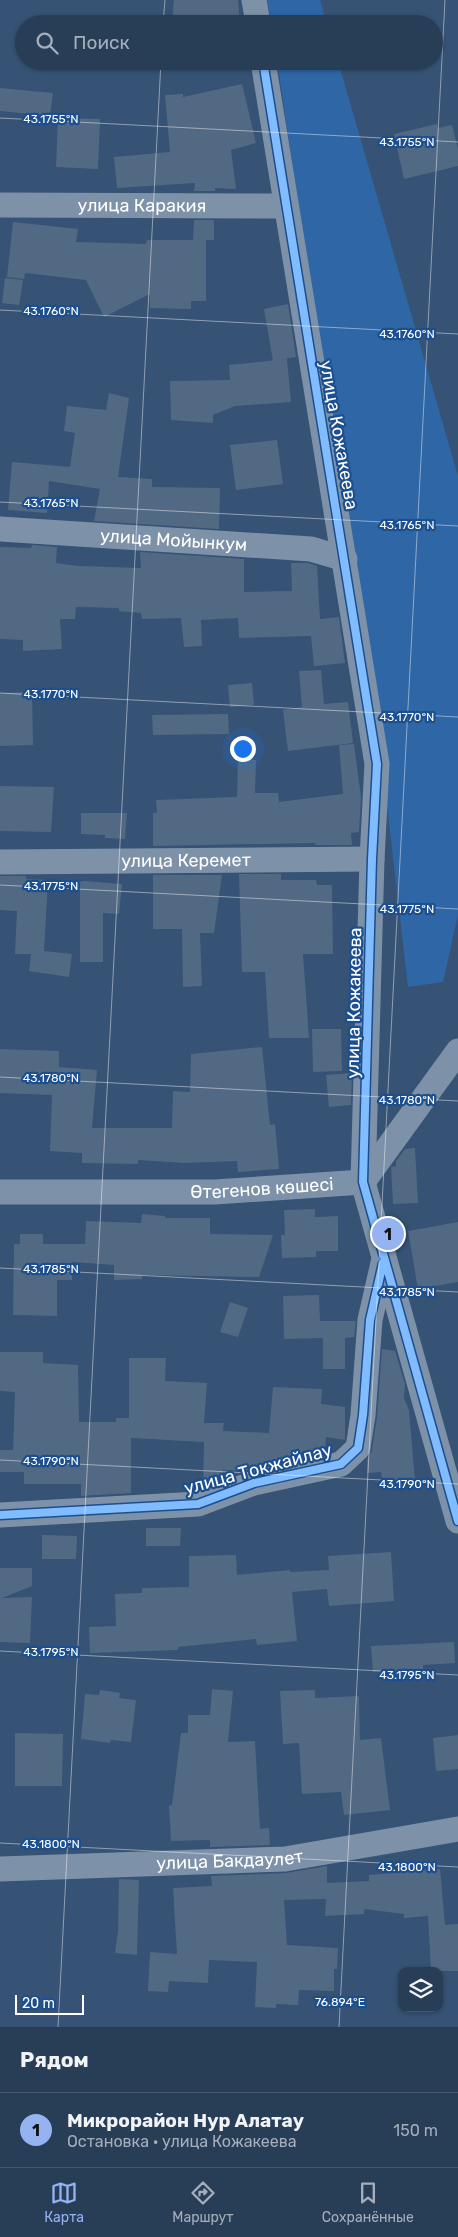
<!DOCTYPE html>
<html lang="ru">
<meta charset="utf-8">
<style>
:root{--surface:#283e57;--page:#30455d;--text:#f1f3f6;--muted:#a5aeba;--line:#44576d;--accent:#95b2f1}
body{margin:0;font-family:Rubik,sans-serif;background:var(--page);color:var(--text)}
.controls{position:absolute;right:15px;bottom:15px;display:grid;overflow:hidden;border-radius:10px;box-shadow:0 1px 4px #0004}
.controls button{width:45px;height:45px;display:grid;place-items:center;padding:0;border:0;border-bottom:1px solid var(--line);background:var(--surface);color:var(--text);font:25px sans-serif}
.scale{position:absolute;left:15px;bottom:12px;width:69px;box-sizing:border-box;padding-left:5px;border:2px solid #fff;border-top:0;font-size:14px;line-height:18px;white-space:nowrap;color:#fff;-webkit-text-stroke:4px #1b4f8f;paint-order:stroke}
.you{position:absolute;left:242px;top:748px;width:18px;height:18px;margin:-12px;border:4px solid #fff;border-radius:50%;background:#1a73e8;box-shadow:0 0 0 8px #1a73e833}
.badge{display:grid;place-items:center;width:32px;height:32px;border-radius:50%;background:var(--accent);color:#111;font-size:16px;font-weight:700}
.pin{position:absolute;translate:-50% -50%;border:2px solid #fff;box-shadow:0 1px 5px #0006}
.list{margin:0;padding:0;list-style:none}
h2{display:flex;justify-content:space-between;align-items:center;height:65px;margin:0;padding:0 20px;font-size:21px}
h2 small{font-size:16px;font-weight:400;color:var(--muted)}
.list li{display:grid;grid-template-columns:32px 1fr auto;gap:15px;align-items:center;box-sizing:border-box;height:75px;padding:0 20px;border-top:1px solid var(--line)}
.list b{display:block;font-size:19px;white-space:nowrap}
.list p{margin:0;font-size:16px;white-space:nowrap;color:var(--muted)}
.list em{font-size:16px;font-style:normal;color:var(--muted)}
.icon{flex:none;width:28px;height:28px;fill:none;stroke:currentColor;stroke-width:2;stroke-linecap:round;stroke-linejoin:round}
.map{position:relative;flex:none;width:458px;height:2027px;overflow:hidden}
.search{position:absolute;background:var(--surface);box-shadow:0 1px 4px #0004;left:15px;right:15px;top:15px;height:55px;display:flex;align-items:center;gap:12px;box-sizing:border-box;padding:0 18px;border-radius:28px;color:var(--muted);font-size:19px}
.sheet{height:140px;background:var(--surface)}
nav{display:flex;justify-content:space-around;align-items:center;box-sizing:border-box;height:70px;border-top:1px solid var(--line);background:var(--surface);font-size:14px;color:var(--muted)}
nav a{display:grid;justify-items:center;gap:2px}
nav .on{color:var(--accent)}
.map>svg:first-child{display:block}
.green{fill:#2f66a5}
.building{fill:#526984}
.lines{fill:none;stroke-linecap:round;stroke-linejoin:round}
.minor{stroke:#7d92a8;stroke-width:25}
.cycleway-casing{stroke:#1b4f8f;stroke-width:11}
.cycleway{stroke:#80bcff;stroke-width:8}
.ticks{fill:none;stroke:#fff;stroke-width:1;stroke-opacity:0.45}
.labels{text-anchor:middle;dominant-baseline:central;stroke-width:4.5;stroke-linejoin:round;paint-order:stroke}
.street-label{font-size:18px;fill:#fff;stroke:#1b4f8f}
.ticks-label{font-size:12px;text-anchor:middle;fill:#fff;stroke:#1b4f8f;stroke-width:4.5;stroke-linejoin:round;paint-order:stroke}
</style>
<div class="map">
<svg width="458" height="2027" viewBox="0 0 458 2027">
<rect width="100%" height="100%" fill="#365274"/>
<path class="green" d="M267 0H320L327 24H271Z
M277 61H338L458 476V915L443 982 408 987 382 763Z"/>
<path class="building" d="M174 0H238L240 24H172Z
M242 84 256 143 231 150 236 189 215 188V191H194L195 183 117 188 114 157 170 152 165 95 183 94V97Z
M0 88 53 93 50 116 0 111Z
M58 118 100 119 98 169 56 167Z
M437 124 438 128 452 125 458 149V166L404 179 394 134Z
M194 220H214V240H206V301H191V309L150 308V294L104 317 86 280 25 273 24 279 7 277 13 222 78 229 76 242 146 244 147 240H193Z
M5 278 23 280 19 305 2 303Z
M288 304 296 357 273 361 264 309Z
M287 359 291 402 235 406 213 415V423L171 420 170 381 230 380 229 365Z
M109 393 129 398 118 477 152 479V487L220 488 219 529 94 521 100 489 49 481 47 513 8 510 12 462 70 467 75 433 64 431 67 406 106 410Z
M277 440 283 484 236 490 230 445Z
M32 545 57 547 56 563 78 566 141 568 140 552 244 559V592L292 591 291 563H308L317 566 320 619 339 617 345 663 314 666 311 636 239 638 238 618 201 620 202 646 184 647 181 618 142 619 141 613 119 611V608L76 607 75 619H60L62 649 23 651V640L0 639V547L31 548Z
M321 670 324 704 348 702 353 743 288 751 283 710 302 707 299 671Z
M252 683 254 705 230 707 228 685Z
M32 692 33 745 0 746V693Z
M228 714 229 734 153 735 152 715Z
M354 744 361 797 359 832 351 833 352 845H315V843L153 846V813H157L156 800 237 797 238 760H256L255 793H278L279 802 343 794 339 745Z
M0 786 54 787 51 832 0 831Z
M81 813H127L125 839 105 838V835L81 834Z
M239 874H281V880H316L317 885H332L333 954H303L309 1038H269L265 972H242Z
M153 875H222L214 933H200L202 986 183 987 182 929H153Z
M0 876H26V879L48 880 44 951 72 954 69 977 29 971 31 954H15L17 911 0 910Z
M84 881 122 884 119 914 103 913V962H80V882Z
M312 1029H341L342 1071 313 1072Z
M262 1047 270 1125 275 1124 279 1169 238 1172 237 1161 185 1163 138 1160V1164L82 1163V1153L50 1151 52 1095 0 1093V1049L59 1051V1067L97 1070 92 1128H172L173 1091 190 1092 191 1054Z
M352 1073 351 1105 329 1107 326 1075Z
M415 1148 418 1203 393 1204 391 1167 396 1166V1161L405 1149Z
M315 1209V1217L338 1216V1251H316V1257L282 1258 281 1235H285L284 1210Z
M142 1214 165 1216V1218H210V1234L273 1235 259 1277 142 1275V1279L114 1280V1265L72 1262V1280H57V1316L13 1315 14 1244H20V1234H43V1244H85L86 1221 141 1223Z
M458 1222V1282L418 1289 408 1231Z
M319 1295 320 1321H356L354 1337 345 1338V1369H323V1338L284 1339 283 1296Z
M230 1302 248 1308 238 1337 220 1332Z
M382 1349 395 1351 405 1384 404 1398 409 1410 415 1482 383 1486 381 1472 367 1473V1460L372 1450 377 1417Z
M0 1352H43V1363L78 1365 79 1422H116V1418H129V1358H166L165 1381 207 1383 204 1423H224L223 1431 269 1433 273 1387 322 1389 321 1404 345 1407V1440L326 1437 325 1453 245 1471 223 1470V1479L203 1487 204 1442 131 1438V1493L81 1496V1484H24V1472H0V1450H13L15 1392 0 1391Z
M146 1528H181L180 1546H146Z
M42 1535 77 1536 76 1559H42Z
M391 1552 394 1601 329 1606 327 1589 292 1592 297 1641 257 1645 256 1639 178 1647V1650L90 1653 89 1627 116 1626 115 1594 142 1593V1588L189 1587V1556L236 1555 237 1575 290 1570V1572L329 1570 328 1556Z
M0 1568H32V1586L2 1598 32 1597 30 1643 0 1642Z
M454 1642 455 1663 423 1665V1669L373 1672 371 1646Z
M212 1689 233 1691 228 1742 255 1741 260 1829 269 1828 270 1845 210 1847V1840L171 1841 169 1806 172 1805 181 1733H188V1715H210Z
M100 1690 120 1693 119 1698 136 1700 131 1742 111 1740 110 1743 81 1739 85 1694 99 1695Z
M315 1690V1698L359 1696 360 1740 381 1738 390 1810 344 1815 341 1792 302 1794 299 1743 283 1744 280 1691Z
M15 1733 63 1734 62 1786H15Z
M458 1735V1769L436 1771 433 1738Z
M327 1866V1883L369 1881V1875L440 1869 445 1925 458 1924V1971H431L428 1916 404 1918V1914L364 1909V1914L325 1916 326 1899 284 1900 287 1945 338 1948 337 1969H334V1991L299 1990 298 2005 276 2004V2008L255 2007 257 1962 209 1960 208 1983 169 1981 168 1992 148 1991 150 1952 177 1954 173 1888 212 1886 211 1876 286 1873Z
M119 1879 139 1880 137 1955 115 1953 118 1931Z"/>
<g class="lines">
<g class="minor">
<path d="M254 0 258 24"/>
<path d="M263 61 377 764 372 859 363 1182 458 1521"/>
<path id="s1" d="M0 205 285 206"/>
<path id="s2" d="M0 529 311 549 345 559"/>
<path id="s3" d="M0 862 372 859"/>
<path id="s4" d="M0 1192H215L363 1182 458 1051"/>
<path d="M0 1515 198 1504 254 1483 341 1464 358 1448 363 1415 370 1320 383 1263"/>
<path id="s5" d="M0 1869 285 1859 458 1829"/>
</g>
<defs>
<path id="cycleway" d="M263 61 377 764 372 859 363 1182 458 1521
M0 1515 198 1504 254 1483 341 1464 358 1448 363 1415 370 1320 383 1263"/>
</defs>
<use href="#cycleway" class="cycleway-casing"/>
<use href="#cycleway" class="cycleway"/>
</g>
<path class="ticks" d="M163 24 165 0M0 118 458 142M0 310 458 334M0 502 458 526M0 693 458 717M0 885 458 909M0 1077 458 1101M0 1268 458 1292M0 1460 458 1484M0 1651 458 1675M0 1843 458 1867M58 2027 161 61M339 2027 445 0"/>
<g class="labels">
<g class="street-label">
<text stroke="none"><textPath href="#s1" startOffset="142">улица Каракия</textPath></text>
<text transform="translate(339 435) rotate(80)">улица Кожакеева</text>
<text stroke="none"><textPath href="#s2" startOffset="174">улица Мойынкум</textPath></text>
<text stroke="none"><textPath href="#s3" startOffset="186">улица Керемет</textPath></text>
<text transform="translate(354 1003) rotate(-89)">улица Кожакеева</text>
<text stroke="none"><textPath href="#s4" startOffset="262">Өтегенов көшесі</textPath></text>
<text transform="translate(258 1469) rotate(-15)">улица Токжайлау</text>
<text stroke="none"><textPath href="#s5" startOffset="230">улица Бакдаулет</textPath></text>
</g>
</g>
<g class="ticks-label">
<text x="51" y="123">43.1755°N</text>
<text x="407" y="146">43.1755°N</text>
<text x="51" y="315">43.1760°N</text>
<text x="407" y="338">43.1760°N</text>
<text x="51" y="507">43.1765°N</text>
<text x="407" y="529">43.1765°N</text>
<text x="51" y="698">43.1770°N</text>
<text x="407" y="721">43.1770°N</text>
<text x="51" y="890">43.1775°N</text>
<text x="407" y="913">43.1775°N</text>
<text x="51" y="1082">43.1780°N</text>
<text x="407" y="1104">43.1780°N</text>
<text x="51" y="1273">43.1785°N</text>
<text x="407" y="1296">43.1785°N</text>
<text x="51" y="1465">43.1790°N</text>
<text x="407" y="1488">43.1790°N</text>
<text x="51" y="1656">43.1795°N</text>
<text x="407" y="1679">43.1795°N</text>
<text x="51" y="1848">43.1800°N</text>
<text x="407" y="1871">43.1800°N</text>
<text x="340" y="2006">76.894°E</text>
</g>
</svg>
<div class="controls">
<button><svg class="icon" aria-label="layers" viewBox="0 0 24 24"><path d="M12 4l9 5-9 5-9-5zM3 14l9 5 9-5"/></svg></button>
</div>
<div class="scale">20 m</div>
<div class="you"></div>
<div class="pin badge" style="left:388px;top:1234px">1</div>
<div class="search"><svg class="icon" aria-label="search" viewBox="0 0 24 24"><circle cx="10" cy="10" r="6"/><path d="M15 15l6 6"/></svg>Поиск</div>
</div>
<section class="sheet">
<h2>Рядом<small></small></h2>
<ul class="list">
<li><span class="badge">1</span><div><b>Микрорайон Нур Алатау</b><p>Остановка · улица Кожакеева</p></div><em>150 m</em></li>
</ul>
</section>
<nav>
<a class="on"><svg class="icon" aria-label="map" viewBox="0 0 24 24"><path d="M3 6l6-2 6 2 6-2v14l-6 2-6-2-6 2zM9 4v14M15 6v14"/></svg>Карта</a>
<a><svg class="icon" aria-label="directions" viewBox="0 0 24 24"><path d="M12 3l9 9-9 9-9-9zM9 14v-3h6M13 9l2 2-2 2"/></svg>Маршрут</a>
<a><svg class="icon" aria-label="saved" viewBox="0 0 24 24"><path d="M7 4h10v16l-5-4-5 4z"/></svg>Сохранённые</a>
</nav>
